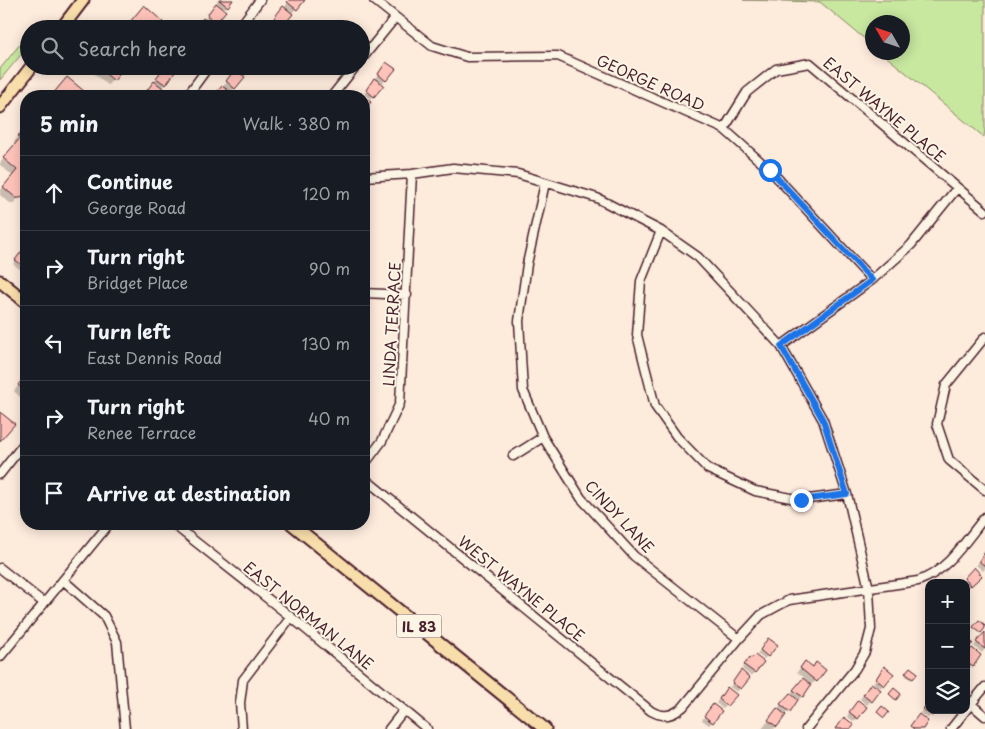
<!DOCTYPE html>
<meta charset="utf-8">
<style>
:root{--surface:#171b24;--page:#20242c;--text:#f1f3f6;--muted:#9ea1a6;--line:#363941}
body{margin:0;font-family:"Playpen Sans",sans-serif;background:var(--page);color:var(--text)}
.controls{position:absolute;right:15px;bottom:15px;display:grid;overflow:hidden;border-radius:10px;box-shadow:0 2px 12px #0003}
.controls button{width:45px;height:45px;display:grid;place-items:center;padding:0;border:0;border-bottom:1px solid var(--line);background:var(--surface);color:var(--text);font:25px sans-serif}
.compass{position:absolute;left:865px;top:15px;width:45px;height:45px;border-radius:50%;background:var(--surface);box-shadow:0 2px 12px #0003;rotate:309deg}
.stop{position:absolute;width:15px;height:15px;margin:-11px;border:4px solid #1a73e8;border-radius:50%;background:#fff}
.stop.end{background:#1a73e8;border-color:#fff;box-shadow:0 1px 5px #0008}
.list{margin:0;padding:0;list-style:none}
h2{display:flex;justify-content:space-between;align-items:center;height:65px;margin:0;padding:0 20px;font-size:21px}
h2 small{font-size:16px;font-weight:400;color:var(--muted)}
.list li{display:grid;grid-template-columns:32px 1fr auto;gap:15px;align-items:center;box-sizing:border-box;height:75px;padding:0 20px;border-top:1px solid var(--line)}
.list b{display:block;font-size:19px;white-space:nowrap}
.list p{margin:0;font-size:16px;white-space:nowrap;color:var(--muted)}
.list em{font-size:16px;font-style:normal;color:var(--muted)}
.icon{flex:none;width:28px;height:28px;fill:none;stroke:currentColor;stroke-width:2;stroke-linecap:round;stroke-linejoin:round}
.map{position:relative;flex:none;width:985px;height:729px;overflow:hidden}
.search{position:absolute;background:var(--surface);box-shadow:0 2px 12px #0003;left:20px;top:20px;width:350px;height:55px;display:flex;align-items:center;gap:12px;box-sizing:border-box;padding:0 18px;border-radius:28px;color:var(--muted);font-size:19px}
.panel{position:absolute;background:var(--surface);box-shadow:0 2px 12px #0003;left:20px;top:90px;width:350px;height:440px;border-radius:20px}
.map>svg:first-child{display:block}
.green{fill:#c8e8a0;stroke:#898466}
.shadow{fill:#0003}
.building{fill:#ffc3ba;stroke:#4a1f2b}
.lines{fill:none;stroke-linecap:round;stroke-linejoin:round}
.street-casing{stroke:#4a1f2b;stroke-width:11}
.primary-casing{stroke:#4a1f2b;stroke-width:15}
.street{stroke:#fcf5e5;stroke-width:8}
.primary{stroke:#f8deab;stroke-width:11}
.route{stroke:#1a73e8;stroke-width:6}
.labels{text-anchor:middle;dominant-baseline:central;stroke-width:4;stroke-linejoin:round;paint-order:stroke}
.shield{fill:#fcf5e5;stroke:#7f5f63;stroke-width:1}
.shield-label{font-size:14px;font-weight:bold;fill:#4a1f2b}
.street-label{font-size:15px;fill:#4a1f2b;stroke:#fcf5e5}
</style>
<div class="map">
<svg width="985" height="729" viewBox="0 0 985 729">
<rect width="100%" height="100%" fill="#fdebdc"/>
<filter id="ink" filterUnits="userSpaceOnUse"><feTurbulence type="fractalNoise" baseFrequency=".02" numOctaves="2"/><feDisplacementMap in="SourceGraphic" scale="10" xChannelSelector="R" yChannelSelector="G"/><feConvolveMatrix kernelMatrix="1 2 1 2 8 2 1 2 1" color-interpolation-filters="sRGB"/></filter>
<g filter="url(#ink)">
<path class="green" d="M743 0H985V129L984 137 882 53 902 52V22H872V45L820 2Z
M29 33V45L0 80V69Z"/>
<path class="shadow" d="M218 0H231L212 26 204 20 217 4 216 3Z
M290 0H303L279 29H268Z
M93 66H124L108 85 90 70Z
M167 66H179L156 96H143Z
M240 66H253L228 96H215Z
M383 67 385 80 370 99 364 94Z
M26 127V189L14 203H10L0 195V191L13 176 0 165V163L16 144 14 142Z
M26 248V264L21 270 13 264Z
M26 376V393L21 398 14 391Z
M985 553V569L983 571 976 565Z
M974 569 980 576 967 589 966 583 961 582Z
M985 633V649L982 653 974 646Z
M768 639 767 656 764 659 757 654Z
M979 655 968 670 966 668V656Z
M747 662H762L751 676 742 669Z
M802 666 816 681 812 684 811 683 799 700 797 699 774 729H762L786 698 805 678 797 672Z
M910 669 916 673 911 680 905 675Z
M881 671 883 685 880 688 873 683Z
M737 675 748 678 737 692 730 687Z
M868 688 879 691 867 705 860 699Z
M724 692 726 706 723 709 716 703Z
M929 702V710L931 715 928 718 920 713Z
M713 705 712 722 709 725 702 720Z
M854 705 865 708 854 722 847 716Z"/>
<path class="building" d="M219 0H233L228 7Z
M289 0H305L297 10 287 2Z
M216 3 226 11 216 23 207 15Z
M144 5 163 22 157 29H124Z
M283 6 293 14 284 25 274 18Z
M203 18 212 25 209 29H195Z
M386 62 396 69 386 81 378 74Z
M97 66H126L114 81Z
M165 66 175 72 166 85 156 78Z
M239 66H255L249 74Z
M235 69 245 77 235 89 226 81Z
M67 77 90 96H51Z
M374 78 384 85 374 97 366 90Z
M154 81 163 88 160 91 162 92 158 96H149L145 93Z
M222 86 232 93 230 96H214Z
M364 97 371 102 364 111Z
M26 126V191L21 198H16L3 187 17 170 3 158 20 138 18 136Z
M25 247 26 248 25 267 15 260Z
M26 375V392L18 385Z
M0 412 15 424 0 441Z
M985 552V566L979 561Z
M974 567 982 576 971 586 964 578Z
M979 620 985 625V628L981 633 973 627Z
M985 632V649L976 642Z
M768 638 778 645 768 657 760 650Z
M966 638 973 643 967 650 966 649Z
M972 648 981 655 973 667 966 662V655Z
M755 655 764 662 755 673 744 665 750 657 752 658Z
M805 661 813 667 816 662 826 670 817 682 800 668Z
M884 666 894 674 884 686 876 679Z
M910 667 918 673 913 679 905 673Z
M741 670 750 678 741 689 732 683Z
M803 678 811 685 803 697 793 690Z
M871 683 881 690 872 702 863 695Z
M727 687 737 695 727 706 719 699Z
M894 688 901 694 896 700 889 694Z
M790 693 798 700 790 712 780 704Z
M858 700 867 707 858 719 849 712Z
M929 701V710H937L932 716 923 709Z
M713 704 722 711 713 723 704 716Z
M882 706 889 712 884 718 877 712Z
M777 708 786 715 777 727 768 720Z
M919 714 928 721 923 729H914L910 726Z
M844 717 854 725 851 729H836Z"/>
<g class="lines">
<defs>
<path id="street" d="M374 0 432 46 467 57 558 56 724 129 770 170 872 280
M238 29 260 0
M361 60 395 18
M187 96 209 66
M332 96 356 66
M724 129 747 92 776 69 810 63 985 211
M364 177 412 174 453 168 518 174 597 198 661 231 698 257 781 346 823 420 847 494 869 589 871 629 865 652 855 669 806 729
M545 183 527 264 519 321 523 390 543 437 581 498 634 556 739 639
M661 231 641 281 637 335 655 406 677 437 708 469 755 491 801 500 847 494
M364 293 407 295
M985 337 946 385 937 424 949 460 985 490
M781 346 872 280 911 245 957 188
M513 456 543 437
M364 465 382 441 400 403 412 174
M0 474 26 441
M364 478 651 711C664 718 672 716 683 707L739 639 761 615 789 600 918 581C948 571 966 540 985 517
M173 524 291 617 427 729
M0 568 44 603
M63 580 104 616 117 642 125 729
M0 657 109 524
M971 704 985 716
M966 710 985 687
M242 729 240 703 243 680 291 617
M389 729 404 710
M951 729 966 710"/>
<path id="primary" d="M61 29 83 0
M0 107 32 66
M0 281 26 302
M292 524 545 729"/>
</defs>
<use href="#street" class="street-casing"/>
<use href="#primary" class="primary-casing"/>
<use href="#street" class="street"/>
<use href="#primary" class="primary"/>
</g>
</g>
<g class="lines" filter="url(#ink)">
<path class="route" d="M770 170 872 280 781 346 823 420 847 494 801 500"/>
</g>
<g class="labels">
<rect class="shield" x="396.5" y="614.5" width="45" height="23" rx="4"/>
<g class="shield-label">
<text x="419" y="626">IL 83</text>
</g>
<g class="street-label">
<text transform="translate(651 82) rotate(24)">GEORGE ROAD</text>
<text transform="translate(885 109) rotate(40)">EAST WAYNE PLACE</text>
<text transform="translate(391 324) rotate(-87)">LINDA TERRACE</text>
<text transform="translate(620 516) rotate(47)">CINDY LANE</text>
<text transform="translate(522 588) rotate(39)">WEST WAYNE PLACE</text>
<text transform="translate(309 615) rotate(39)">EAST NORMAN LANE</text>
</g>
</g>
</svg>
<div class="controls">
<button>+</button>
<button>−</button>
<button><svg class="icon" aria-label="layers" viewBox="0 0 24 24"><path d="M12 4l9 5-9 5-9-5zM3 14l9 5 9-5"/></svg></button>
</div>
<svg class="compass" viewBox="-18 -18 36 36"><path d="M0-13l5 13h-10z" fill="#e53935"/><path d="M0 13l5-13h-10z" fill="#9ea1a6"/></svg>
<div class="stop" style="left:770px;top:170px"></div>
<div class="stop end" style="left:801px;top:500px"></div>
<div class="search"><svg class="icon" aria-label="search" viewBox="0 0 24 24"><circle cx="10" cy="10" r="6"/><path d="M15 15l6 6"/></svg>Search here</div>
<section class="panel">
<h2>5 min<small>Walk · 380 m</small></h2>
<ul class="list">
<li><svg class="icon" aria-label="ahead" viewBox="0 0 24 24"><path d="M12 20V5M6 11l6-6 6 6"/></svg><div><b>Continue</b><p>George Road</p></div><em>120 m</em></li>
<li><svg class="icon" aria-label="right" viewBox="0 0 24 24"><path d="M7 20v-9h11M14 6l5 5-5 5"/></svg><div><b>Turn right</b><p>Bridget Place</p></div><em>90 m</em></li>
<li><svg class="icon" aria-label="left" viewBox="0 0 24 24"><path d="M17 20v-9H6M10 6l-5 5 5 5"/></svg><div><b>Turn left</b><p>East Dennis Road</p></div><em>130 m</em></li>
<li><svg class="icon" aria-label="right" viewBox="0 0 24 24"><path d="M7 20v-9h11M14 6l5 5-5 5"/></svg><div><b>Turn right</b><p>Renee Terrace</p></div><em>40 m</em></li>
<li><svg class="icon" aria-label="arrive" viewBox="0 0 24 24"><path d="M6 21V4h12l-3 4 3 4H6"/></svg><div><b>Arrive at destination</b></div></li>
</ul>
</section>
</div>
